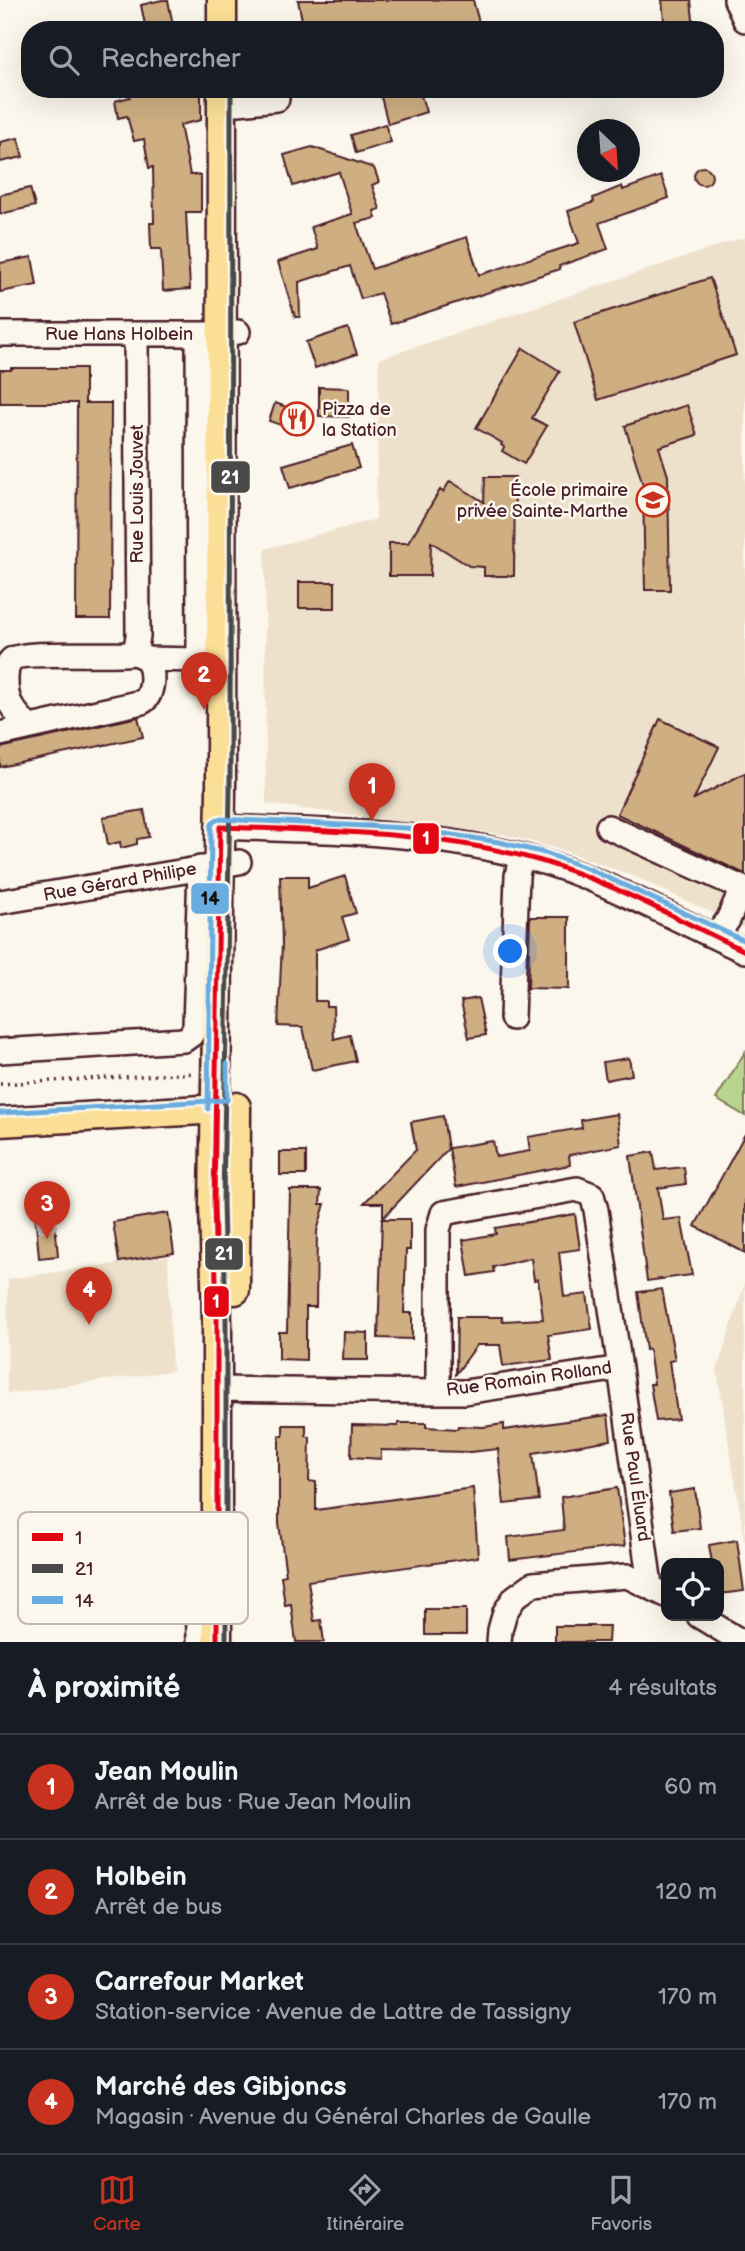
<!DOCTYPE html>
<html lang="fr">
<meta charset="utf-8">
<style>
:root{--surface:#171b24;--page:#242831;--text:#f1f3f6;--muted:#9ea1a6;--line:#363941;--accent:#c8321e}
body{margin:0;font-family:"Balsamiq Sans",sans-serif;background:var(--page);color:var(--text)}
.controls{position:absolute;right:21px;bottom:21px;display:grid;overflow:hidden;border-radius:14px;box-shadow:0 7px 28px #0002}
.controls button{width:63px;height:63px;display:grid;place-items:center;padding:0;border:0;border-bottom:2px solid var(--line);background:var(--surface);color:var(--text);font:35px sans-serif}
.compass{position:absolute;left:577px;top:119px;width:63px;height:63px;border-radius:50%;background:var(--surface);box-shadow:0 7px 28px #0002;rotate:155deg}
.you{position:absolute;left:511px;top:952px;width:24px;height:24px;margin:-18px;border:5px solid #fff;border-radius:50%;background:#1a73e8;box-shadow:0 0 0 10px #1a73e833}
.badge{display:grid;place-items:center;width:46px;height:46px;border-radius:50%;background:var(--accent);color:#fff;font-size:23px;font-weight:700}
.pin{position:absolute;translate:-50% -58px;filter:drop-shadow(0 2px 4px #0008)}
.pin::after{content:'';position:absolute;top:37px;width:24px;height:21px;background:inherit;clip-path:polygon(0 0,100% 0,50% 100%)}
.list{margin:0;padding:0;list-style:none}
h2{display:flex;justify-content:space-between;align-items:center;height:91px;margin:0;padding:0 28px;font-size:30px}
h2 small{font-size:23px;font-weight:400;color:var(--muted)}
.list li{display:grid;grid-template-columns:46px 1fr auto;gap:21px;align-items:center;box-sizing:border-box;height:105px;padding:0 28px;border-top:2px solid var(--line)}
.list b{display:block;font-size:26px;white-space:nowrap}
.list p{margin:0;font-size:23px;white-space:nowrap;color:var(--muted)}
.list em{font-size:23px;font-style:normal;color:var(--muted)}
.icon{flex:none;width:38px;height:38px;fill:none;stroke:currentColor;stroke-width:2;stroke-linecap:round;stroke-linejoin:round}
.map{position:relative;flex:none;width:745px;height:1642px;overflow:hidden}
.search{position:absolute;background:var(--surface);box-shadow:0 7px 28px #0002;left:21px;right:21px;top:21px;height:77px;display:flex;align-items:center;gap:18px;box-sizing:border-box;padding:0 24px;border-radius:28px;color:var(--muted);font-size:26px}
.sheet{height:511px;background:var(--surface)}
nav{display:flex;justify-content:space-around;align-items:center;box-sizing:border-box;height:98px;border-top:2px solid var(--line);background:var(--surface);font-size:19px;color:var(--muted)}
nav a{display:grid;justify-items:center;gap:4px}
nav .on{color:var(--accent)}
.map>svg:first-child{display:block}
.built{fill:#eee1cc}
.green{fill:#b7d58e;stroke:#807a5c;stroke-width:2}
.building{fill:#cfaf82;stroke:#4a1f2b;stroke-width:2}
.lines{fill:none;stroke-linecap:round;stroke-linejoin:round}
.minor-tunnel{stroke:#d8ccc5;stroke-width:23;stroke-dasharray:23 11;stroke-linecap:butt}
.minor-casing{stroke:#4a1f2b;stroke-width:28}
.major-casing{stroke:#4a1f2b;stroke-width:33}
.path{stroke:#4a1f2b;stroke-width:3.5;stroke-dasharray:2 5;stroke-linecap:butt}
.minor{stroke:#fbf7ec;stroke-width:23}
.major{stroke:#fbdf96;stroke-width:28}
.bus-1-casing{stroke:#fbf7ec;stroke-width:10}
.bus-2-casing{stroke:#fbf7ec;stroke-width:10}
.bus-3-casing{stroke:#fbf7ec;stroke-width:10}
.bus-1{stroke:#e30613;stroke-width:5}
.bus-2{stroke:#4a4a49;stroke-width:5}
.bus-3{stroke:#69acdf;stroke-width:5}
.labels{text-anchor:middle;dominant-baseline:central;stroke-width:5;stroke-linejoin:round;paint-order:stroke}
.street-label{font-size:18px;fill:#4a1f2b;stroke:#fbf7ec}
.poi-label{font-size:18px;fill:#4a1f2b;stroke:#fbf7ec;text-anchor:start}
.key{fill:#fbf7ec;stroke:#c6b6b2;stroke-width:2}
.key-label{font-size:19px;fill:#4a1f2b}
.line-badge{stroke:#fbf7ec;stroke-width:2.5}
.badge-label{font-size:19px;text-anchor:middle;font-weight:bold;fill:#fff}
.pale-badge-label{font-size:19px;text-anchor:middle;font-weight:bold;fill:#111}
</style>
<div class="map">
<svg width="745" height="1642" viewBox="0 0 745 1642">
<rect width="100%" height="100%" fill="#fbf7ec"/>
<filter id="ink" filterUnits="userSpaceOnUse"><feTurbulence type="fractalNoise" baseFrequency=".0143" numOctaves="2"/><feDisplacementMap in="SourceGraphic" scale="14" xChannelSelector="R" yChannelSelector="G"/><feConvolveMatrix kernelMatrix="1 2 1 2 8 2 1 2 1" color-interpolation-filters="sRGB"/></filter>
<g filter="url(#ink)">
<path class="built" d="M745 237V928L633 876 562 850 506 835 266 804 265 549 376 519 379 359Z
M168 1256 172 1371 7 1394 8 1279Z
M745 1283V1543L717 1370Z"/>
<path class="green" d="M745 1052V1116L716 1099Z"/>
<path class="building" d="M162 0H168L174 30H146L141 5Z
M298 0H473L481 30H304Z
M662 0H691L694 30H665Z
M128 89H201V120L180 125 190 175H201V212H186L190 289 163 291 161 249H151L150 223H154L153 167 149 168 144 139 134 141 127 116 118 118 115 101 130 97Z
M379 89H419L426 112 388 124Z
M385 124 391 142 356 153 351 135Z
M18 138 23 157 0 162V142Z
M312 147 374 168 379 182 372 185 380 209 374 211 376 218 356 223 372 269 467 237 479 275 579 243 568 211 594 202 593 198 622 186 623 190 661 176 669 198 599 223 608 249 559 266 560 269 391 324 380 293 361 299 350 266 299 282 300 317H295L278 262 318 249 311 227 352 214 339 172 293 186 284 155Z
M694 176a9 9 0 1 1 18 0a9 9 0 1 1-18 0Z
M30 188 35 206 0 214V195Z
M32 257 37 285 0 292V263Z
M710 278 736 355 598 400 574 322Z
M348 328 357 354 315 368 306 342Z
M523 348 560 371 532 418 547 426 524 464 502 451 504 447 501 445 502 443 476 428Z
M11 368H85V403H111L110 619H76L77 403H0V370H11Z
M319 387 349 388V417L319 416Z
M275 403 310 415 304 433 269 421Z
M687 405 697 435 659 447 668 476 670 590H645L643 485 625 426Z
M352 445 359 468 290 488 283 465Z
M485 477H515L514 576H484V567L469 566 431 542 430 576H389V543H408L440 490 443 492 450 481 484 502Z
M299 582H335V608H299Z
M138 717 143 737 0 767V748Z
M660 719 719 747 694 799 745 773V874L617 814Z
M144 810 149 837 137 839V844L121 848 120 842 108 845 103 817Z
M280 876H308V888L345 876 356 913 342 917 349 939 315 950V1001H326V1006H333L334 1039 350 1035 356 1061 312 1070 303 1027 278 1026 282 944Z
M530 917H569V989L528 988Z
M478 998 486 1035 469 1038 461 1001Z
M629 1058 632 1075 606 1080 603 1062Z
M617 1114 621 1145 569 1155 570 1165 456 1187 449 1148 493 1141 496 1157 530 1151 528 1137 582 1128 581 1120Z
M443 1116 448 1149 383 1218V1203H364L416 1150 411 1122Z
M745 1134V1253L695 1226Z
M280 1152H306V1175H280Z
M653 1152 656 1170 684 1167 686 1184 658 1188 663 1220 681 1218 692 1275 647 1281 630 1156Z
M52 1188 58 1256 39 1258 33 1189Z
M290 1190H321L320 1204H325L317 1231 316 1307H306V1360L279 1359V1332H287Z
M168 1213 174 1253 119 1262 113 1222Z
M575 1214 580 1249 559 1252 564 1297 587 1294 592 1329 548 1335 552 1360 503 1366 500 1345H477L456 1374 457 1317H502L503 1321 543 1319 538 1279 534 1280 531 1258 493 1267 494 1272 469 1276 463 1240 496 1234 495 1228Z
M382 1219H410V1250H406L404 1313H412V1339L378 1338Z
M662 1289 675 1360 669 1361 678 1419 656 1421 650 1384H654L649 1349 646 1350 638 1292Z
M344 1332 368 1333V1360H343Z
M608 1415 611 1440 533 1453 539 1500 504 1504 498 1449 470 1452 381 1450V1459L351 1457 352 1425 398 1426V1423H426V1427L457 1429 458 1426 483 1427 504 1424V1430Z
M283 1425H306V1436L310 1437 309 1481 316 1482V1510L473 1488 478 1557 308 1581 314 1621 321 1620 324 1642H296L291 1604 285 1605 281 1576 286 1575 279 1523V1436H283Z
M617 1488 625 1546 510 1560 508 1537 564 1530 561 1497Z
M695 1489 700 1528 674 1531 669 1493Z
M737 1540 744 1591 719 1594V1563H712L709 1545Z
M425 1609H466V1635H425Z
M555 1626H609L608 1642H555Z"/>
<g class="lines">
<path class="minor-tunnel" d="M36 1222 55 1218"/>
<defs>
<path id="minor" d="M736 0 745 20
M238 103 277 99
M0 334H220L238 332
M146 659 199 660 198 334
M28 727C14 709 6 705 6 681 6 673 6 666 11 660 22 650 112 657 135 653L138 636 136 335
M0 734 142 702C153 696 154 674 149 663 147 657 140 656 135 653
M220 827C343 832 470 830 586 877 640 899 692 927 745 951
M608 827 742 888 728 920 715 937
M0 902 239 862
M512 1018 517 876 521 857
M0 1051 184 1040 191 1035 195 1027 200 868
M620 1368 650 1585
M217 1389 438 1392H465L620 1368 596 1210 592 1195 577 1189 443 1213 438 1230V1392
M198 1575 199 1642
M699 1616 742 1642
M499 1642 500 1630 505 1612 515 1597 533 1584 627 1576 666 1595"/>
<path id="major" d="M222 0V30
M0 1122 235 1108
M235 1290 236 1107
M217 1642V1322L214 1202 221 790 222 89"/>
</defs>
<use href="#minor" class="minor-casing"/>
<use href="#major" class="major-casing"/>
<path class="path" d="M0 1084 194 1073"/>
<use href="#minor" class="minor"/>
<use href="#major" class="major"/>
<defs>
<path id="bus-1" d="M217 1642V1322L214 1202 220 827C327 831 437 831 541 861 612 882 678 920 745 951"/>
<path id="bus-2" d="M226 1642V1322L223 1202 230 790 231 89"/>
<path id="bus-3" d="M208 1109 211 827 213 822 218 819 406 828 499 842 545 853 589 869 745 941
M0 1113 227 1100V1064"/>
</defs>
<use href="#bus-1" class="bus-1-casing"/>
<use href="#bus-2" class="bus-2-casing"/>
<use href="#bus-3" class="bus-3-casing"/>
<use href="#bus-1" class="bus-1"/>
<use href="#bus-2" class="bus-2"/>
<use href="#bus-3" class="bus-3"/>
</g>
</g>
<defs>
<symbol id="restaurant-ring" viewBox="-11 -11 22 22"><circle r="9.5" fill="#fbf7ec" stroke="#c8321e" stroke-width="1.5"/><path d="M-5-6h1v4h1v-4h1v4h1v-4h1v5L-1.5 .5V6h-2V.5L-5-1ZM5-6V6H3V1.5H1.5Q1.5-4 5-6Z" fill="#c8321e"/></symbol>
<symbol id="school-ring" viewBox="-11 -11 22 22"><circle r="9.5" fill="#fbf7ec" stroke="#c8321e" stroke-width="1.5"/><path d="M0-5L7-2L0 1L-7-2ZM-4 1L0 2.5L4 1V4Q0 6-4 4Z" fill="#c8321e"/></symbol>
</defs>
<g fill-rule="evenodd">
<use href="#restaurant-ring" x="278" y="400" width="38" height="38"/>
<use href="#school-ring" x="634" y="481" width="38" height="38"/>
</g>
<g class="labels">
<g class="street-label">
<text x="119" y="334">Rue Hans Holbein</text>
<text transform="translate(137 494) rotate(-90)">Rue Louis Jouvet</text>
<text transform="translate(120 882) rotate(-10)">Rue Gérard Philipe</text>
<text transform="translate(529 1379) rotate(-8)">Rue Romain Rolland</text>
<text transform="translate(635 1477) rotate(82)">Rue Paul Éluard</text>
</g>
<g class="poi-label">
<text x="322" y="409">Pizza de<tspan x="322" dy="21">la Station</tspan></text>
<text x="628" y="490" text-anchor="end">École primaire<tspan x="628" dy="21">privée Sainte-Marthe</tspan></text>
</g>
</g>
<rect x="18" y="1512" width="230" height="112" rx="10" class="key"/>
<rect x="32" y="1533" width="31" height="8" fill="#e30613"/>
<rect x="32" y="1564" width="31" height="9" fill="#4a4a49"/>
<rect x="32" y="1596" width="31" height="8" fill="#69acdf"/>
<g class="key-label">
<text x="75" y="1544">1</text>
<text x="75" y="1575">21</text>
<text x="75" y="1607">14</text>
</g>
<g class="line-badge">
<rect x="210" y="460" width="41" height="34" rx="7" fill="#4a4a49"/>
<rect x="412" y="822" width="28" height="33" rx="7" fill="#e30613"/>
<rect x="190" y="882" width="40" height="33" rx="7" fill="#69acdf"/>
<rect x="204" y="1237" width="40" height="34" rx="7" fill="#4a4a49"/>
<rect x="203" y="1285" width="27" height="33" rx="7" fill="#e30613"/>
</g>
<g class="badge-label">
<text x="230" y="484">21</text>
<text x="426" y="845">1</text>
<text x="224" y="1260">21</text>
<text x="216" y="1308">1</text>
</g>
<g class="pale-badge-label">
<text x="210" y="905">14</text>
</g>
</svg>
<div class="controls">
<button><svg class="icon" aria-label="locate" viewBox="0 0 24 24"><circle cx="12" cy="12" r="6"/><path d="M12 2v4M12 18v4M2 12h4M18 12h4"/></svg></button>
</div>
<svg class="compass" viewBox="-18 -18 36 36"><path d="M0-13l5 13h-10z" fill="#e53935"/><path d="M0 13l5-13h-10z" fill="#9ea1a6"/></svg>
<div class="you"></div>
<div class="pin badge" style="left:372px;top:821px">1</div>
<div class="pin badge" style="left:204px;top:710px">2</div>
<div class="pin badge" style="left:47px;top:1239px">3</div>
<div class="pin badge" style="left:89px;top:1325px">4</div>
<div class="search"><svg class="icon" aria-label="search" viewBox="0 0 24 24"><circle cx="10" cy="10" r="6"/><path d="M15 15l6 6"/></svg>Rechercher</div>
</div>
<section class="sheet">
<h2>À proximité<small>4 résultats</small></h2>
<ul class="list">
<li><span class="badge">1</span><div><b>Jean Moulin</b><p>Arrêt de bus · Rue Jean Moulin</p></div><em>60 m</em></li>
<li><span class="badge">2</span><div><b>Holbein</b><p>Arrêt de bus</p></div><em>120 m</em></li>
<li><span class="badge">3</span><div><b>Carrefour Market</b><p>Station-service · Avenue de Lattre de Tassigny</p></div><em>170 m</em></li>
<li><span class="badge">4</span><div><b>Marché des Gibjoncs</b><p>Magasin · Avenue du Général Charles de Gaulle</p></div><em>170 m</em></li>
</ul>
</section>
<nav>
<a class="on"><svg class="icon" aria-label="map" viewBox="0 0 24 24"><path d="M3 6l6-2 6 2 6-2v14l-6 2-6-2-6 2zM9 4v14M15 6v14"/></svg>Carte</a>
<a><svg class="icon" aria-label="directions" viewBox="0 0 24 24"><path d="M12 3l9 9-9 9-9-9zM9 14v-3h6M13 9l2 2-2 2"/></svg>Itinéraire</a>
<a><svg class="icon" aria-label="saved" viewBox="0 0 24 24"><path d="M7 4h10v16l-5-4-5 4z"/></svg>Favoris</a>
</nav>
